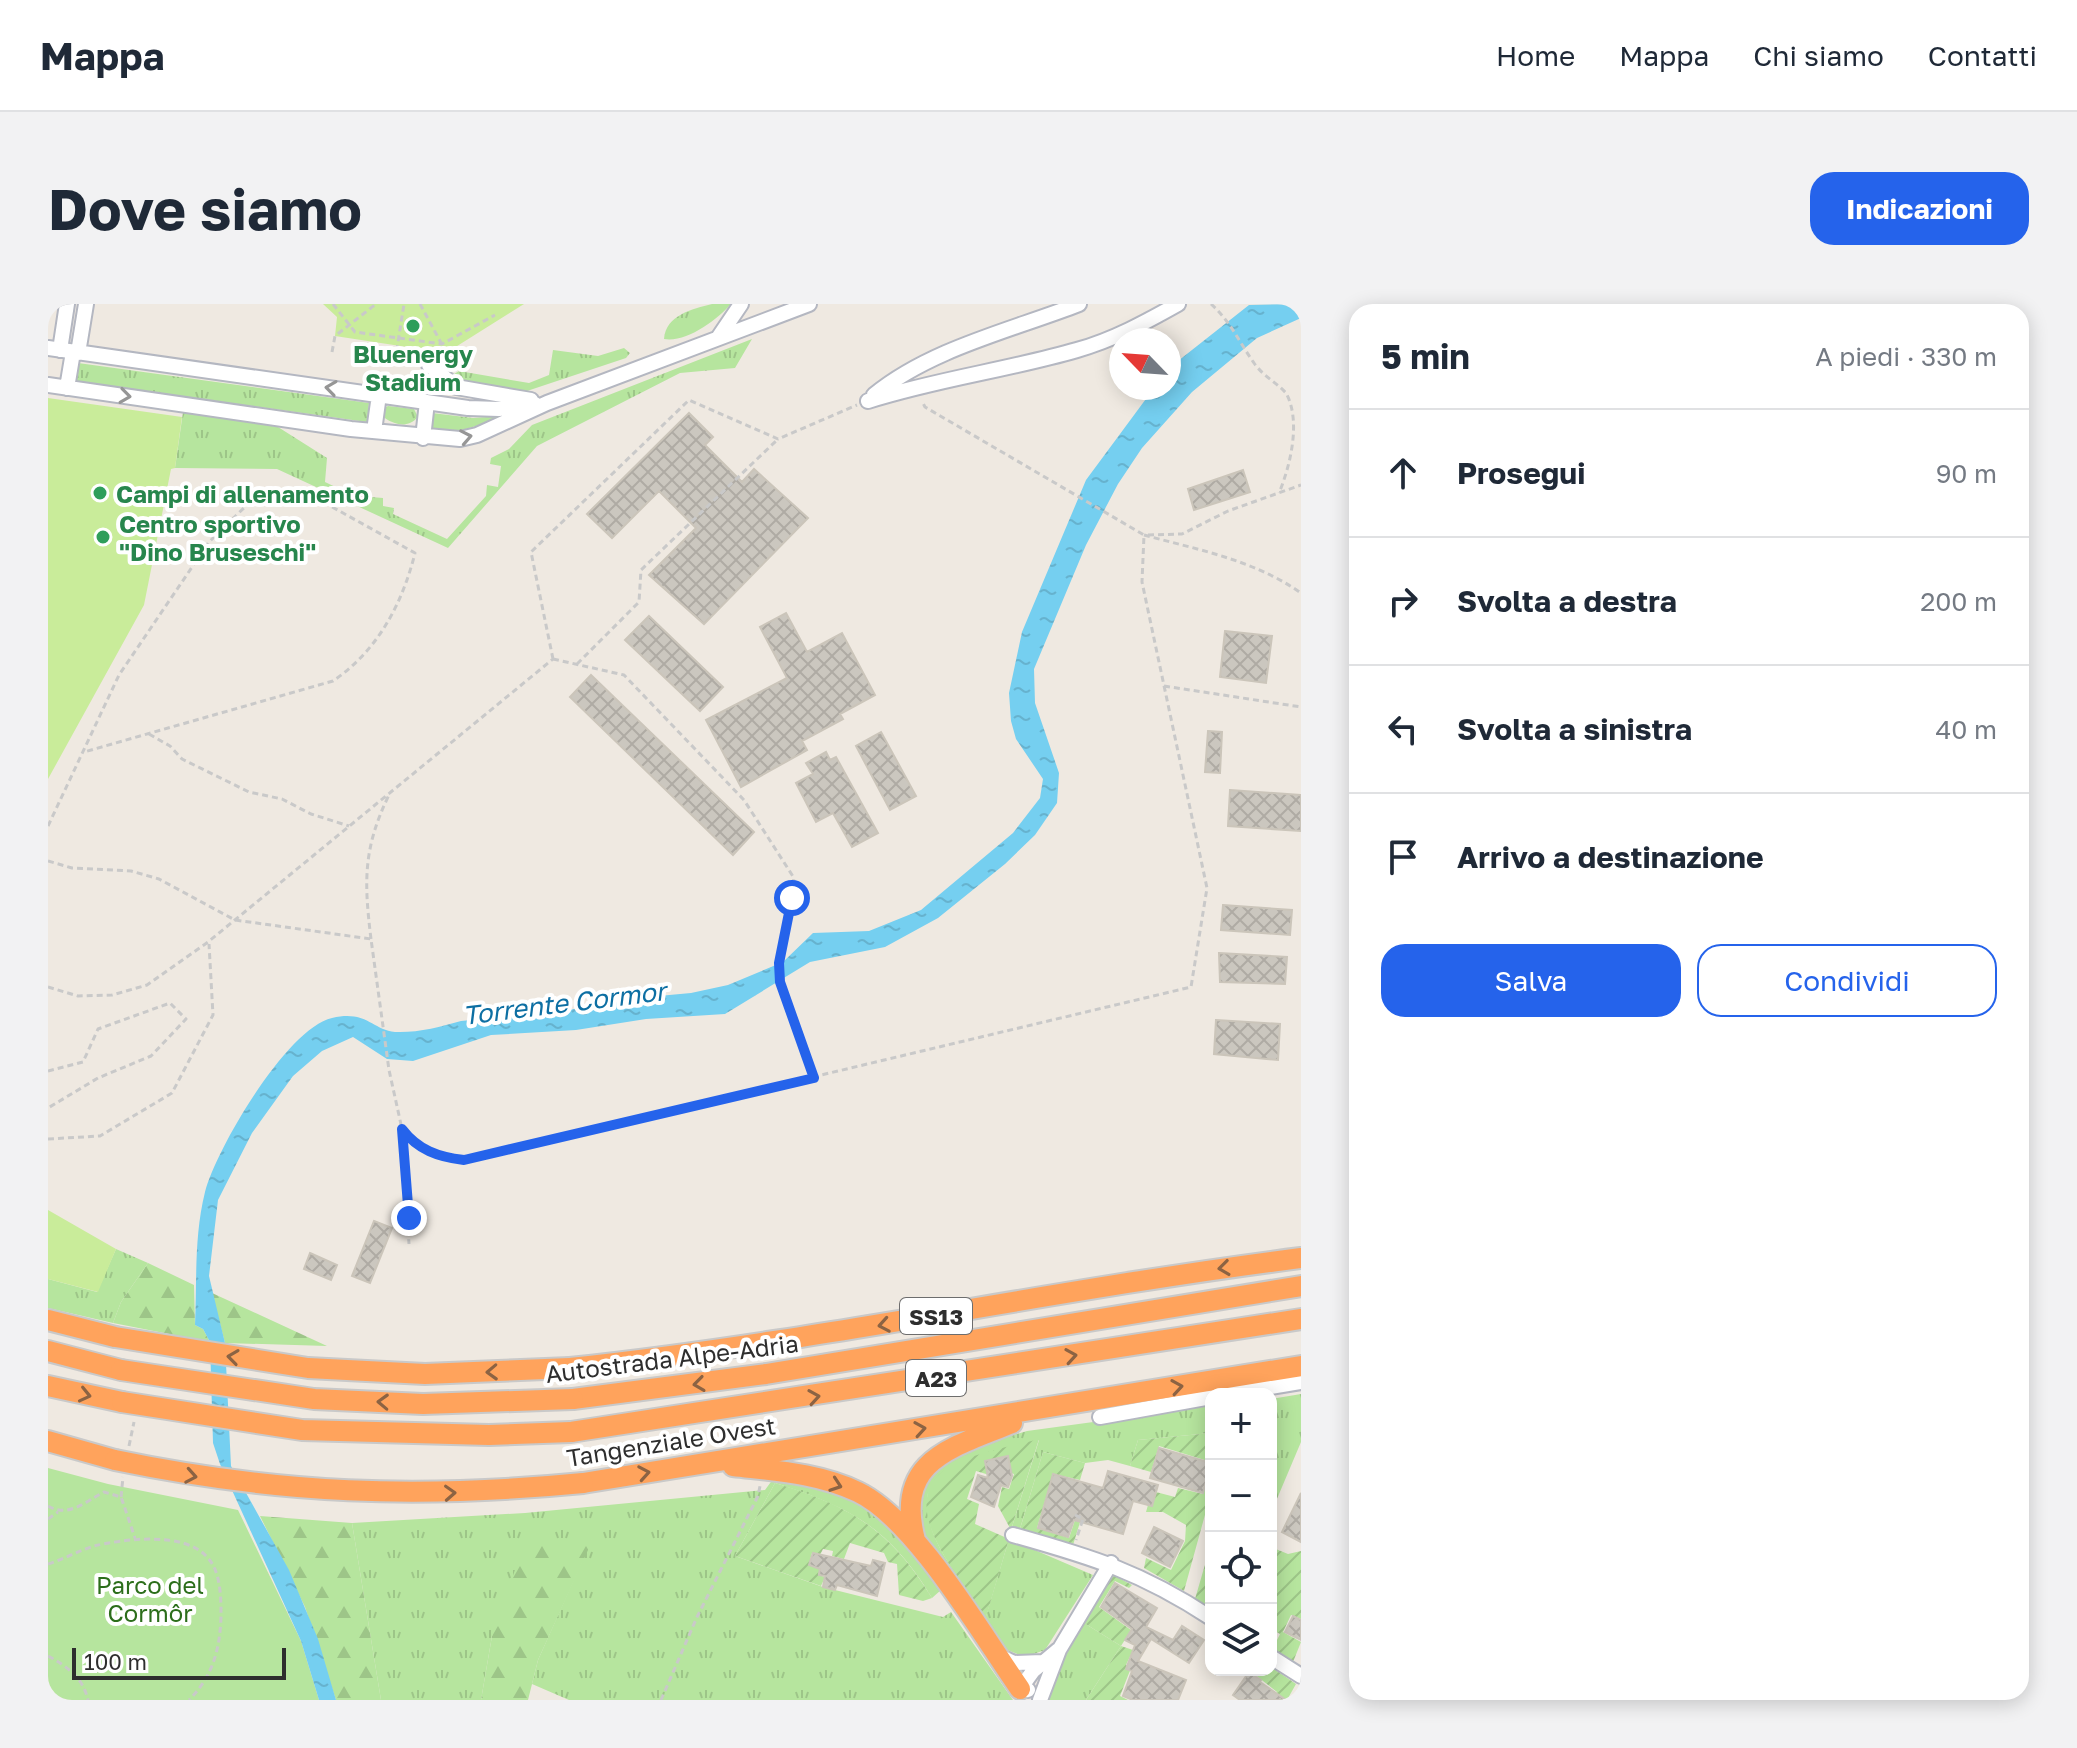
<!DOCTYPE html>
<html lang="it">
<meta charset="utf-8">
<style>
:root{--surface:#fff;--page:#f2f2f3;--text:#1f2937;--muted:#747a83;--line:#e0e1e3;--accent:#2563eb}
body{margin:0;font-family:"Golos Text",sans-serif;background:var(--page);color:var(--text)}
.controls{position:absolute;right:24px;bottom:24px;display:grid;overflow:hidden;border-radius:16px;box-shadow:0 4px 20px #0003}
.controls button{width:72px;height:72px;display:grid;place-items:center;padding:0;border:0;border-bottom:2px solid var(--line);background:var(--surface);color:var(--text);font:40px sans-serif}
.compass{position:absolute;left:1061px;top:24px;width:72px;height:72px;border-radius:50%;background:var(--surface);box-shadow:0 4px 20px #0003;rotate:295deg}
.scale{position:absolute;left:24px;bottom:20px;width:214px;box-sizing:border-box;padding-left:8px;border:4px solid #2e2e2e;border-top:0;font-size:22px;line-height:28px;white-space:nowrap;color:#2e2e2e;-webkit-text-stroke:6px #fff;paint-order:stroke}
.stop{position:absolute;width:24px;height:24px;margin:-18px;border:6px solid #2563eb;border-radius:50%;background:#fff}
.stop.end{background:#2563eb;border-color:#fff;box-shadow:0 2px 8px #0008}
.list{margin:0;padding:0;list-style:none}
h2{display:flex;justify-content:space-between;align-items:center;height:104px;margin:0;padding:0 32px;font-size:34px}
h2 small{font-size:26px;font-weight:400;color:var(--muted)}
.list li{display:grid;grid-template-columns:52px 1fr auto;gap:24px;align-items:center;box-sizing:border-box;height:128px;padding:0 32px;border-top:2px solid var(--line)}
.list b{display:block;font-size:30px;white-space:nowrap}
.list em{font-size:26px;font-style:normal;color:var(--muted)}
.actions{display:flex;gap:16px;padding:24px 32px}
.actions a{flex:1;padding:18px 0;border:2px solid var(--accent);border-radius:24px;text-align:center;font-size:28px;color:var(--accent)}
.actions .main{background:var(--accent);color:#fff}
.icon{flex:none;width:44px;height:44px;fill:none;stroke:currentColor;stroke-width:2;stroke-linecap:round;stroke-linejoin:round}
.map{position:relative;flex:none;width:1253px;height:1396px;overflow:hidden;border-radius:24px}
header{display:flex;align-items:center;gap:48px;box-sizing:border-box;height:112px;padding:0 40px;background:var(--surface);border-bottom:2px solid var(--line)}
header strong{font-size:38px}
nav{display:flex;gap:44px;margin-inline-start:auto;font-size:28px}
.intro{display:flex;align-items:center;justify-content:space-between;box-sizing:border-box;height:192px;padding:0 48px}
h1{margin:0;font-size:56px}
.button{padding:20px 36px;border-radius:24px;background:var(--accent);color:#fff;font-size:28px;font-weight:700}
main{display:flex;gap:48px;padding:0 48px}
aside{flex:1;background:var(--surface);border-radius:24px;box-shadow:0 4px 20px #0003}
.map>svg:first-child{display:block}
.grass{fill:url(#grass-tufts)}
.forest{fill:url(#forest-firs)}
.park{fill:#b6e59e}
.garden{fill:url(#garden-furrows)}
.pitch{fill:#c9ec9a}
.water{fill:url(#water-ripples)}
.building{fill:url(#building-cross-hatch);stroke:#cbc5ba;stroke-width:2}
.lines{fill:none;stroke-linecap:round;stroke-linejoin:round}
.minor-casing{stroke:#b4b7c1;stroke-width:18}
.highway-casing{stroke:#c9c9c9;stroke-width:24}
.path{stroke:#c9c9c9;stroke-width:3;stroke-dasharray:6 4;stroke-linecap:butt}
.minor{stroke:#fff;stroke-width:14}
.highway{stroke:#ffa35c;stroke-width:20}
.highway-bridge-casing{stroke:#c9c9c9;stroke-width:24;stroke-linecap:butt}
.highway-bridge{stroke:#ffa35c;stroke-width:20}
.oneway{stroke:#969696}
.oneway2{stroke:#8c6343}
.route{stroke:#2563eb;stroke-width:10}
.leisure-dot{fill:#2e9e5b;stroke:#fff;stroke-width:3}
.labels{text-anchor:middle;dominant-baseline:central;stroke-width:8;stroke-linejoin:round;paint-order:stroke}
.shield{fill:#fff;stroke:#6d6d6d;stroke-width:2}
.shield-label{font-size:22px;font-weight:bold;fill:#2e2e2e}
.leisure-label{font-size:24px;font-weight:bold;fill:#27864d;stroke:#fff;text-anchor:start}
.street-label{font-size:24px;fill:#2e2e2e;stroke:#fff}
.park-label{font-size:24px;fill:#2c6e1b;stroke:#fff}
.water-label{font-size:26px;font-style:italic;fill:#0d6fa3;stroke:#fff}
</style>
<header>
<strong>Mappa</strong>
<nav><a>Home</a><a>Mappa</a><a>Chi siamo</a><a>Contatti</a></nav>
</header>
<div class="intro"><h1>Dove siamo</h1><a class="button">Indicazioni</a></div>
<main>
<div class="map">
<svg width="1253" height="1396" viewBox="0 0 1253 1396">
<defs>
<pattern id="grass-tufts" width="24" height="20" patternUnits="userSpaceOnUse" patternTransform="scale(2)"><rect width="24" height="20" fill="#b6e59e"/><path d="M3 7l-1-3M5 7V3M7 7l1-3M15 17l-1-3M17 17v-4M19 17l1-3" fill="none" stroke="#9dc588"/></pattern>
<pattern id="forest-firs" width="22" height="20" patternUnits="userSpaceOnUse" patternTransform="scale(2)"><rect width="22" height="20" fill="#b6e59e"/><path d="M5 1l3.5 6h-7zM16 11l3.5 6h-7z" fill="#9dc588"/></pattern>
<pattern id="garden-furrows" width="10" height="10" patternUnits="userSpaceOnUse" patternTransform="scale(2)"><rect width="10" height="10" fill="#b6e59e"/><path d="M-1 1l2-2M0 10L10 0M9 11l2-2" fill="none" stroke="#9dc588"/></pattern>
<pattern id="water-ripples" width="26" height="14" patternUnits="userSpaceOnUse" patternTransform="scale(2)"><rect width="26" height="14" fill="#75cff0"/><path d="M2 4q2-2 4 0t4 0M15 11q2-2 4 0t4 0" fill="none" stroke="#66b2ce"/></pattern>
<pattern id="building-cross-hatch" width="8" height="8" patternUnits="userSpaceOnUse" patternTransform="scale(2)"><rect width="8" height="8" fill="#cbc7bf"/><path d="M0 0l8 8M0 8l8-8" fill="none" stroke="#afaba4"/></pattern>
</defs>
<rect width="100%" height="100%" fill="#efe9e1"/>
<path class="grass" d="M664 0H683C669 16 638 39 616 35 618 11 644 5 664 0Z
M704 35 687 64 632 69 489 142 400 244 229 165 127 164 135 108 230 123 279 154 277 178 321 199 323 193 335 194V202L346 204 345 210 399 235 438 192 439 181 450 183 453 162 442 160 443 154 461 145 484 121Z
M576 44 582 49 578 54 479 87 398 75 411 67 481 79 501 71 505 46 550 52Z
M30 59 321 99 319 118 27 77Z
M340 102 366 105 370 113C359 125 346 121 334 112V105Z
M384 109 425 114 465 111 411 127H382Z
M68 945 100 959 73 998 65 1019 0 1004V975L49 988Z
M1253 1090V1138L1223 1209V1095Z
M1163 1102V1129L1090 1136 1082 1162 1060 1156 1037 1159 995 1148 971 1228 963 1226 991 1136 880 1189C873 1235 915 1276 938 1312L961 1235 1045 1271 997 1346 977 1353 957 1345 876 1232 869 1196 873 1180 909 1147 979 1127Z
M725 1175 782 1184 838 1214 893 1286 884 1294C842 1224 802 1203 727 1179L687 1252 775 1283 895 1313 903 1308 965 1396H521L484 1380 490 1356 544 1235 444 1332 433 1396H333L304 1219 477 1209 717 1186Z
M1036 1319 1073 1342 1038 1396H999L1008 1369Z"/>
<path class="forest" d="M100 959 146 981 147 1021 155 1025 162 1038 65 1019 73 998Z
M164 989 279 1042 177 1039Z
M212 1212 304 1219 333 1396H288L257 1303Z
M545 1235 490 1356 480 1396H433L444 1332 477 1237Z"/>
<path class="park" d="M0 1164 60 1180 190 1206 253 1337 271 1396H0Z"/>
<path class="garden" d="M1163 1129V1158L1111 1142 1103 1168 1082 1162 1090 1136Z
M991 1135 963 1226 950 1202 954 1183 961 1185 966 1170 951 1165 948 1173 928 1167 919 1195 931 1200 927 1220 961 1235 938 1313C915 1277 842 1199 901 1163 927 1148 962 1143 991 1135Z
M995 1148 1037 1159 1032 1176 1005 1170 989 1224 1021 1234 1028 1213 1033 1215 1025 1241 972 1225Z
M1163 1165V1189L1136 1287 1096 1264 1098 1254 1123 1266 1137 1237 1138 1221 1115 1208H1098L1104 1187 1127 1193 1130 1184 1155 1190Z
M727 1179C802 1202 842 1225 884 1294L875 1297 851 1291 849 1260 840 1258 836 1249 802 1239 796 1255 784 1252 785 1247 775 1245 772 1251 764 1249 761 1260 772 1264 770 1271 777 1273 773 1282 687 1252Z
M1163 1240V1305L1147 1295Z
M1223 1243 1240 1250 1253 1247V1315L1243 1311 1235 1328 1253 1338 1245 1358 1225 1344 1232 1330 1223 1325Z
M1065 1271 1084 1281 1081 1284 1067 1277 1051 1303 1083 1326 1073 1342 1085 1346 1078 1361 1083 1364 1072 1392 1080 1396H1038L1073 1342 1036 1319Z
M1223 1363 1248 1380 1239 1396H1225L1229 1388 1201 1366H1223Z"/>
<path class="pitch" d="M275 0H476L398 49 287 32 289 13Z
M0 94 134 113 127 164 123 165 96 301 0 475Z
M0 906 68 945 50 988 0 975Z"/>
<path class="water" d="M1253 0V14L1209 34 1144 88 1094 144 1070 180 1038 241 986 365 987 399 1011 469 1009 499 987 531 957 560 890 614 837 643 762 658 677 710 598 715 528 726 443 731 365 757 339 755 305 733 274 747 245 772 204 829 170 896 161 972 177 1039 183 1162 241 1266 270 1335 288 1396H271L253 1337 172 1160 165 1139 162 1038 155 1025 147 1021C149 976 146 932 157 888 168 845 239 724 284 714 319 706 324 726 347 728 369 729 392 723 413 717L518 707 556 697 643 689 680 681 735 658 765 629 821 627 873 606 965 529 992 494 995 475 968 435 963 417 961 389 974 328 1038 176 1106 84H1121V67L1130 57 1201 1Z"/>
<path class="building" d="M641 109 665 133 657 141 694 178 706 165 760 214 656 320 601 271 648 224 611 187 564 234 539 210Z
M1195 166 1202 188 1146 206 1140 185Z
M738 309 759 348 794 329 827 391 792 410 795 415 754 437 759 446 693 483 658 416 739 374 712 323Z
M601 312 675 383 652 407 577 336Z
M1177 327 1224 332 1218 379 1172 373Z
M543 371 706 528 685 551 522 393Z
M1160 427 1174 428 1172 469 1157 468Z
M833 428 868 492 842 506 808 442Z
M778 448 782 456 788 453 830 529 804 543 785 509 768 518 748 479 765 470 758 459Z
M1182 486 1253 491V527L1180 522Z
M1175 601 1244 606 1242 631 1173 626Z
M1171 649 1239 653 1237 680 1172 678Z
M1168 716 1232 720 1230 756 1166 750Z
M326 917 344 924 322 979 304 972Z
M262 949 289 961 283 976 256 965Z
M1111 1144 1163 1159 1155 1189 1102 1174Z
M960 1152 964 1172 960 1183 953 1181 946 1203 923 1193 930 1171 940 1174 937 1157Z
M1060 1167 1110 1181 1104 1202 1085 1197 1075 1230 1026 1216 1020 1233 990 1224 1005 1170 1055 1184Z
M1253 1189V1238L1234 1228Z
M1106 1223 1135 1237 1122 1263 1094 1249Z
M765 1249 823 1262 825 1256 837 1259 829 1292 789 1281 787 1286 775 1283 777 1272 771 1271 772 1265 761 1261Z
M1067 1279 1109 1304 1098 1323 1125 1336 1134 1322 1156 1336 1141 1359 1103 1335 1090 1357 1138 1376 1130 1396H1085L1075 1392 1084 1367 1078 1365 1087 1341 1077 1336 1084 1325 1053 1303Z
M1245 1312 1253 1316V1336L1237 1328Z
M1201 1368 1213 1376 1212 1378 1238 1396H1192L1185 1391Z"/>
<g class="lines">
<defs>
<path id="minor" d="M670 34 693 0
M0 44 420 104 451 105 487 100
M12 46 19 0
M30 49 38 0
M381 61 408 83 483 96
M0 81 303 125 412 135 429 131 499 99 761 0
M19 84 25 48
M826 91C882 45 964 26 1031 0
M820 97C889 75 960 66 1029 46 1065 36 1098 18 1130 0
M326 127 331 91
M375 134 379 98
M1182 1090 1253 1078
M1052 1113 1163 1093
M965 1231C1044 1253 1093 1268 1163 1314
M949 1351 966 1359 994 1358
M1223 1353 1253 1372
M980 1386 972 1385 985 1367 1010 1346
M992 1396 1011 1346 1063 1259"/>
<path id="highway" d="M0 1016 67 1033
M0 1047 73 1066
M522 1064C767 1038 1008 985 1253 954
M0 1082 74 1098
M525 1095 718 1070 1253 982
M523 1128 1253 1015
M0 1137 67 1156
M685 1162C728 1167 770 1169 810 1188 867 1215 934 1331 972 1385
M535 1179 1253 1062
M867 1236C846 1155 904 1144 964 1119"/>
</defs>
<use href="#minor" class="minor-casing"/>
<use href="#highway" class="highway-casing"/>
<path class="path" d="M285 0 307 28 394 40 447 11
M372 0 404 59
M1163 0C1183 18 1191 38 1206 59 1215 72 1228 78 1238 89 1253 116 1243 160 1231 189
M284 48 287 32 328 0
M347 57 356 0
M1096 231C1151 246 1206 256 1253 289
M1100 231 1134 230 1180 207 1253 181
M505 355 576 371 696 496 746 574 731 659 732 678 766 774
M505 355 483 248 641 96 730 135 809 101
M529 360 591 298 593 266 729 136
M1116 382 1253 403
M101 430 122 442 134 455 201 488 234 495 263 510 301 522
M0 522 71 371 161 238 204 196 268 194 367 249C354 301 329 347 285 377L36 448
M0 557 24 564 83 567 111 575 187 616 323 635 341 766 354 825 361 940
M323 635C316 578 315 544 341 491
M0 683 30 692 64 691 99 681 160 638 505 355
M0 767 35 758 50 725 122 699 138 715 103 752 50 774 0 804
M354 825C369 846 390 853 416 856L1143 683 1159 584 1094 278 1096 231 877 103 874 97
M0 835 52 832 124 789 165 711 161 640
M81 1142 86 1118
M73 1193 75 1173
M0 1202C20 1214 37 1198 56 1188L73 1193 87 1234
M1027 1211 1035 1215 1028 1236
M0 1215 10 1208
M0 1260C16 1255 30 1247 46 1242 76 1235 136 1227 159 1253 173 1267 173 1294 173 1312 172 1345 165 1372 141 1396
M0 1352C20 1363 35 1374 40 1396
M613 1396 649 1313 710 1192 712 1182"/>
<use href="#minor" class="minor"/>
<use href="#highway" class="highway"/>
<defs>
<path id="highway-bridge" d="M67 1033 260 1064 377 1070 522 1064
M73 1066 266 1095 375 1100 525 1095
M74 1098 254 1126 441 1131 523 1128
M67 1156C231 1190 369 1195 535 1179"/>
</defs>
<use href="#highway-bridge" class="highway-bridge-casing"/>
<use href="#highway-bridge" class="highway-bridge"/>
</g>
<defs><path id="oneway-chevron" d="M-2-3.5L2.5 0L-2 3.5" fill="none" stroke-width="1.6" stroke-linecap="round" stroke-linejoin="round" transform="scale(2)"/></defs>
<g class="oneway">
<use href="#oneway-chevron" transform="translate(283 84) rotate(-172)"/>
<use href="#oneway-chevron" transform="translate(77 92) rotate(8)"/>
<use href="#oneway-chevron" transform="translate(418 133) rotate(-11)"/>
</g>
<g class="oneway2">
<use href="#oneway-chevron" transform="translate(1176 964) rotate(173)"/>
<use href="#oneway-chevron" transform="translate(836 1021) rotate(170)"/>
<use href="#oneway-chevron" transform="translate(1023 1052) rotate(-9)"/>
<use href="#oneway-chevron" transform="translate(185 1053) rotate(-172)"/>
<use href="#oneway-chevron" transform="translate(444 1068) rotate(178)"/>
<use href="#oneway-chevron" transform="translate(651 1080) rotate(172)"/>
<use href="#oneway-chevron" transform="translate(1129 1083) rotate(-9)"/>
<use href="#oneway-chevron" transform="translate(37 1091) rotate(13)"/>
<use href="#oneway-chevron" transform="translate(766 1093) rotate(-9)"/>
<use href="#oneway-chevron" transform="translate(335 1098) rotate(-178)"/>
<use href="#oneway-chevron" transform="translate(872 1125) rotate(-9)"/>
<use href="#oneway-chevron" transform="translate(596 1169) rotate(-10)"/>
<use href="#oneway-chevron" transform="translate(143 1172) rotate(10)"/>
<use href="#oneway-chevron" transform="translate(788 1181) rotate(19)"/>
<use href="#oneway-chevron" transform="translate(402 1189) rotate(-3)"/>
</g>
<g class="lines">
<path class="route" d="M361 914 354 825C370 846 390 853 416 856L766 774 732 678 731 659 744 594"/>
</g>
<g class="leisure-dot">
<circle cx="365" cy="22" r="8"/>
<circle cx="52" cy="189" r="8"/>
<circle cx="55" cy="233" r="8"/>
</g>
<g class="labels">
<g class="shield">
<rect x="852" y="994" width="72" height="36" rx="6"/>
<rect x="858" y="1056" width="60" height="36" rx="6"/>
</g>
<g class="shield-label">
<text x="888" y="1012">SS13</text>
<text x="888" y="1074">A23</text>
</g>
<g class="leisure-label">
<text x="365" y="49" text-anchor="middle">Bluenergy<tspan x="365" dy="28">Stadium</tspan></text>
<text x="68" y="189">Campi di allenamento</text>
<text x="71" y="219">Centro sportivo<tspan x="71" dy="28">"Dino Bruseschi"</tspan></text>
</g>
<g class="street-label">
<text transform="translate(624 1054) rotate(-7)">Autostrada Alpe-Adria</text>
<text transform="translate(623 1137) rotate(-9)">Tangenziale Ovest</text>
</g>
<g class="park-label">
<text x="102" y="1280">Parco del<tspan x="102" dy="28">Cormôr</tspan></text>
</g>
<g class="water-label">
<text transform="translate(516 699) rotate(-7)">Torrente Cormor</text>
</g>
</g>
</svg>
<div class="controls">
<button>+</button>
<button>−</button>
<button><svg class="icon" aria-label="locate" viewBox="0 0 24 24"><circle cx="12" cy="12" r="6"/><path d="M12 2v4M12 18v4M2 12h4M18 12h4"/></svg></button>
<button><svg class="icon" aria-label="layers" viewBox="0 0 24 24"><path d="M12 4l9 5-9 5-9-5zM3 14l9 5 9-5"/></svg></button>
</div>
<svg class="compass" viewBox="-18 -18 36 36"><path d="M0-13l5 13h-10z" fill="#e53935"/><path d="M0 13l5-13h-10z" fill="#747a83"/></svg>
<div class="scale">100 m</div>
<div class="stop" style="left:744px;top:594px"></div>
<div class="stop end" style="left:361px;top:914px"></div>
</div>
<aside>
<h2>5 min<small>A piedi · 330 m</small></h2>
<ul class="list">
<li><svg class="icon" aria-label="ahead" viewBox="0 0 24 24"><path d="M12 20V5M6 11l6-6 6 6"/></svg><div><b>Prosegui</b></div><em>90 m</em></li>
<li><svg class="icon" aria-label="right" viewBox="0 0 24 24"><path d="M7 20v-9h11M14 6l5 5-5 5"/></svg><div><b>Svolta a destra</b></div><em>200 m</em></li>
<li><svg class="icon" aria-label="left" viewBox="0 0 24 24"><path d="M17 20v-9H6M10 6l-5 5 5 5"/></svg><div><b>Svolta a sinistra</b></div><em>40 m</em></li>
<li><svg class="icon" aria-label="arrive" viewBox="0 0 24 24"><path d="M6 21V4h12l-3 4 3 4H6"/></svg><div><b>Arrivo a destinazione</b></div></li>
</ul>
<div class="actions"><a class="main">Salva</a><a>Condividi</a></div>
</aside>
</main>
